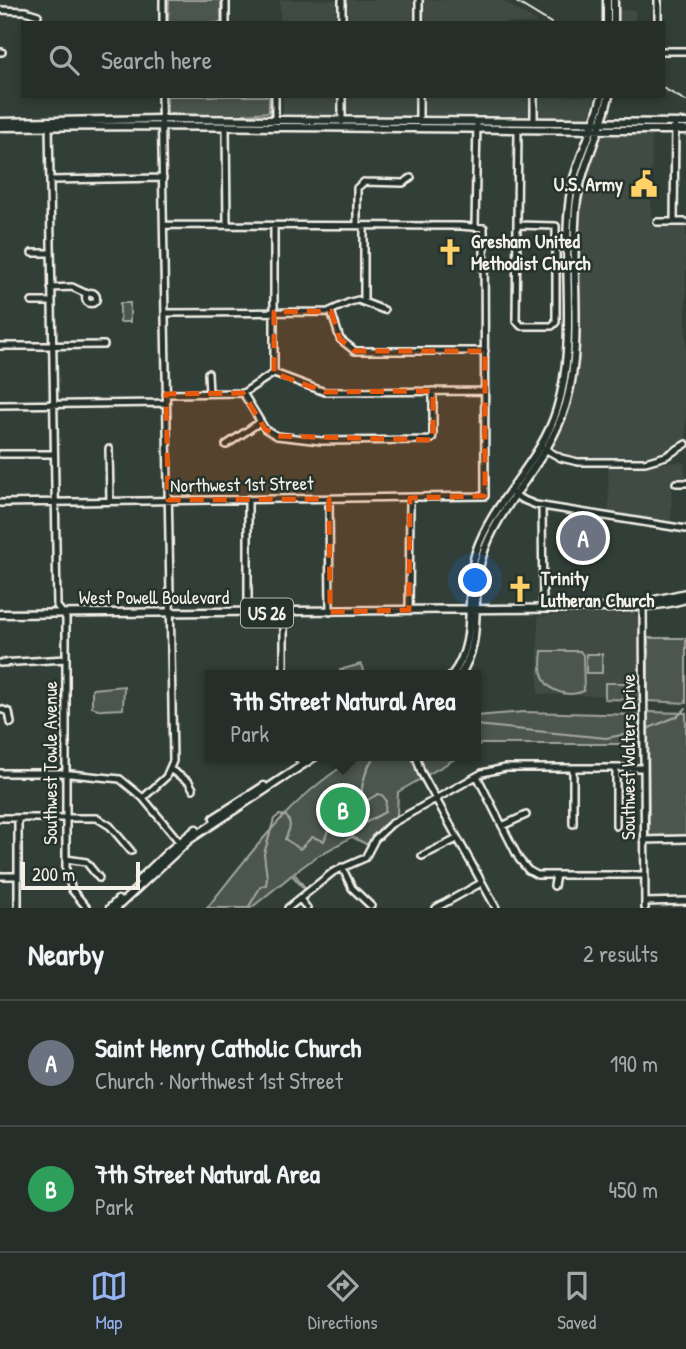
<!DOCTYPE html>
<meta charset="utf-8">
<style>
:root{--surface:#262e2a;--page:#323a36;--text:#f1f3f6;--muted:#a4a8a8;--line:#424a47;--accent:#95b2f1}
body{margin:0;font-family:"Patrick Hand",sans-serif;background:var(--page);color:var(--text)}
.scale{position:absolute;left:21px;bottom:18px;width:119px;box-sizing:border-box;padding-left:7px;border:4px solid #f4f1e8;border-top:0;font-size:19px;line-height:24px;white-space:nowrap;color:#f4f1e8;-webkit-text-stroke:5px #26332d;paint-order:stroke}
.you{position:absolute;left:476px;top:581px;width:24px;height:24px;margin:-18px;border:5px solid #fff;border-radius:50%;background:#1a73e8;box-shadow:0 0 0 10px #1a73e833}
.badge{display:grid;place-items:center;width:46px;height:46px;border-radius:50%;background:var(--accent);color:#fff;font-size:23px;font-weight:700}
.pin{position:absolute;translate:-50% -50%;border:4px solid #fff;box-shadow:0 2px 7px #0006}
.popup{position:absolute;left:205px;top:670px;width:276px;height:91px;box-sizing:border-box;display:grid;place-content:center;border-radius:0px;background:var(--surface);filter:drop-shadow(0 2px 5px #0005);font-size:23px;white-space:nowrap;color:var(--muted)}
.popup b{font-size:26px;color:var(--text)}
.popup::after{content:'';position:absolute;left:50%;top:100%;margin-left:-14px;border:14px solid transparent;border-top-color:var(--surface)}
.list{margin:0;padding:0;list-style:none}
h2{display:flex;justify-content:space-between;align-items:center;height:91px;margin:0;padding:0 28px;font-size:30px}
h2 small{font-size:23px;font-weight:400;color:var(--muted)}
.list li{display:grid;grid-template-columns:46px 1fr auto;gap:21px;align-items:center;box-sizing:border-box;height:126px;padding:0 28px;border-top:2px solid var(--line)}
.list b{display:block;font-size:26px;white-space:nowrap}
.list p{margin:0;font-size:23px;white-space:nowrap;color:var(--muted)}
.list em{font-size:23px;font-style:normal;color:var(--muted)}
.icon{flex:none;width:38px;height:38px;fill:none;stroke:currentColor;stroke-width:2;stroke-linecap:round;stroke-linejoin:round}
.map{position:relative;flex:none;width:686px;height:908px;overflow:hidden}
.search{position:absolute;background:var(--surface);box-shadow:0 4px 10px #0003;left:21px;right:21px;top:21px;height:77px;display:flex;align-items:center;gap:18px;box-sizing:border-box;padding:0 24px;border-radius:0px;color:var(--muted);font-size:26px}
.sheet{height:343px;background:var(--surface)}
nav{display:flex;justify-content:space-around;align-items:center;box-sizing:border-box;height:98px;border-top:2px solid var(--line);background:var(--surface);font-size:19px;color:var(--muted)}
nav a{display:grid;justify-items:center;gap:4px}
nav .on{color:var(--accent)}
.map>svg:first-child{display:block}
.built{fill:#404b44}
.green{fill:#4c564f;stroke:#a0a49c;stroke-width:2}
.lines{fill:none;stroke-linecap:round;stroke-linejoin:round}
.stream{stroke:#a6a9a1;stroke-width:2}
.minor-casing{stroke:#f4f1e8;stroke-width:10}
.major-casing{stroke:#f4f1e8;stroke-width:11}
.minor{stroke:#26332d;stroke-width:5}
.major{stroke:#26332d;stroke-width:6}
.tram{stroke:#f4f1e8;stroke-width:2}
.marked{fill:#e8590c;fill-opacity:0.2;stroke:#e8590c;stroke-width:5;stroke-dasharray:14 9;stroke-linejoin:round}
.labels{text-anchor:middle;dominant-baseline:central;stroke-width:5;stroke-linejoin:round;paint-order:stroke}
.shield{fill:#26332d;stroke:#b6b8b0;stroke-width:2}
.shield-label{font-size:18px;font-weight:bold;fill:#f4f1e8}
.poi-label{font-size:19px;font-weight:bold;fill:#f4f1e8;stroke:#26332d;text-anchor:start}
.street-label{font-size:19px;fill:#f4f1e8;stroke:#26332d}
</style>
<div class="map">
<svg width="686" height="908" viewBox="0 0 686 908">
<rect width="100%" height="100%" fill="#323e38"/>
<filter id="ink" filterUnits="userSpaceOnUse"><feTurbulence type="fractalNoise" baseFrequency=".0143" numOctaves="2"/><feDisplacementMap in="SourceGraphic" scale="14" xChannelSelector="R" yChannelSelector="G"/><feConvolveMatrix kernelMatrix="1 2 1 2 8 2 1 2 1" color-interpolation-filters="sRGB"/></filter>
<g filter="url(#ink)">
<path class="built" d="M280 0H501L538 23H280Z
M617 10H635V23H617Z
M283 96H595L589 117 539 119 535 116 283 114Z
M605 134H652L651 225H686V439L663 454 649 458H579L558 452 554 447 569 403 575 373 581 287 578 277 582 190 594 148 599 138Z
M684 462 686 479H672L671 524 609 513 608 466Z
M635 614 638 616V683H605V696L538 694V616Z"/>
<path class="green" d="M169 0H221V23H168Z
M167 96H269V112L244 114 243 116 167 114Z
M120 303H130V322H120Z
M648 638H686V703L648 701Z
M542 651H580L583 655 584 691C569 698 546 692 542 674 540 667 541 659 542 651Z
M586 654H602V673H586Z
M361 664 364 674 342 675 340 670Z
M605 683H640V700L605 699Z
M124 686 123 709 101 710 92 707V689Z
M524 712 639 715V744H481L476 747V716Z
M648 712 686 713V835L649 836Z
M359 756H460L398 792 397 815 381 827 368 845 352 837 316 857 294 873 306 889 305 890 292 875 251 908H207C253 850 294 793 359 756Z"/>
<g class="lines">
<path class="stream" d="M476 725 606 738 642 731
M647 729 678 716 686 708
M248 908 261 886 266 885 267 878 264 854 274 819 279 815 286 816C293 825 289 830 285 839L300 849 312 837 324 841 329 828 350 831 385 812 386 800 382 795 378 794 366 801 362 799C360 787 367 765 375 756"/>
<defs>
<path id="minor" d="M419 0V23
M0 10 25 11 38 15
M163 23V0
M226 23V0
M342 23V0
M658 23V0
M663 51H686
M0 52H2
M275 121V96
M419 121V96
M342 122V96
M534 122V96
M49 123 57 606 66 618V870L72 890 87 908
M226 128 227 225
M50 180 163 178
M364 182 403 183 411 178
M657 222H686
M674 222 675 123
M357 225V188L364 182
M517 225 556 226V322L552 326H521L516 320 518 129
M475 226 477 122
M32 253H50
M51 288 72 287 87 294
M85.5 298a5.5 5.5 0 1 1 11 0a5.5 5.5 0 1 1-11 0Z
M364 301V226
M32 302H51
M331 311 340 339 355 351H485
M166 313 328 312 350 302 358 300 384 310
M0 346 104 345
M208 373 209 393
M274 373V226
M243 393 265 429 277 436 321 441 429 440 432 439 433 435V391
M166 394 243 393 274 373 325 392 485 391
M0 405 166 403
M226 445 260 422
M543 448 561 458 578 462H645L666 456 686 444
M109 449 110 501
M0 454H54
M676 483H686
M511 492 521 499 536 505 686 529
M248 499V613
M329 499 330 612
M0 503 485 496 484 228 460 226 164 225
M542 506 543 609
M643 605 645 908
M409 610 410 498
M284 612V675
M0 663 66 659
M0 709 9 712 11 723
M297 756 303 765
M416 756 421 772 496 908
M573 768V824
M616 768V826
M171 770 189 782 193 789
M0 773H61L120 779 143 798 182 845
M477 776 519 859 528 870 537 875H645
M143 798 166 777 173 761 161 96
M0 818H97L110 826 131 851
M502 826 526 815
M644 840 686 839
M422 856 457 839
M66 859 86 862 99 878
M342 867 352 888 371 906
M0 876H18
M554 886 556 875
M300 899 307 908
M645 902 686 901
M18 908V818
M288 908 333 872 365 858 375 839 391 824 482 773 505 768H643
M436 908 481 883"/>
<path id="major" d="M607 0V23
M614 0V23
M0 122 161 119 686 123
M0 127C229 124 457 130 686 130
M643 605 650 601 686 593
M0 614 605 608C634 607 658 607 686 599
M452 675C480 639 463 594 476 552 493 500 541 463 557 409 578 341 561 267 570 197 575 162 594 131 602 96
M460 675C485 638 469 597 482 557 499 502 549 463 566 404 584 341 570 272 576 208 580 168 600 135 609 96
M214 818 264 786
M139 880 169 851 196 829
M110 908 118 900
M116 908 189 840 316 756"/>
</defs>
<use href="#minor" class="minor-casing"/>
<use href="#major" class="major-casing"/>
<use href="#minor" class="minor"/>
<use href="#major" class="major"/>
<path class="tram" d="M513 0 551 23
M663 88 686 101"/>
</g>
</g>
<path class="marked" d="M331 311 340 339 355 351H485V496L410 498 409 610 330 612 329 499 168 500 166 394 243 393 265 429 277 436 433 440V391L325 392 274 373V312Z"/>
<defs>
<symbol id="civic-bare" viewBox="-9 -9 18 18"><path d="M-.6-6.5H3V-4.5H.6V-3L4-1V1h2V6H-6V1h2V-1L-.6-3ZM-1.2 2.5V6h2.4V2.5Z" fill="#ffd166" stroke="#26332d" stroke-width="2.5" paint-order="stroke"/></symbol>
<symbol id="church-bare" viewBox="-9 -9 18 18"><path d="M-1.2-6h2.4v3.5h3.3v2.4h-3.3V6h-2.4V-.1h-3.3v-2.4h3.3Z" fill="#ffd166" stroke="#26332d" stroke-width="2.5" paint-order="stroke"/></symbol>
</defs>
<g fill-rule="evenodd">
<use href="#civic-bare" x="625" y="165" width="38" height="38"/>
<use href="#church-bare" x="431" y="233" width="38" height="38"/>
<use href="#church-bare" x="501" y="570" width="38" height="38"/>
</g>
<g class="labels">
<rect class="shield" x="241" y="598.5" width="52" height="29" rx="5"/>
<g class="shield-label">
<text x="267" y="613">US 26</text>
</g>
<g class="poi-label">
<text x="623" y="184" text-anchor="end">U.S. Army</text>
<text x="471" y="241">Gresham United<tspan x="471" dy="22">Methodist Church</tspan></text>
<text x="541" y="578">Trinity<tspan x="541" dy="22">Lutheran Church</tspan></text>
</g>
<g class="street-label">
<text transform="translate(242 484) rotate(-1)">Northwest 1st Street</text>
<text x="154" y="597">West Powell Boulevard</text>
<text transform="translate(628 757) rotate(-90)">Southwest Walters Drive</text>
<text transform="translate(50 763) rotate(-90)">Southwest Towle Avenue</text>
</g>
</g>
</svg>
<div class="scale">200 m</div>
<div class="you"></div>
<div class="pin badge" style="left:583px;top:538px;background:#6b7280">A</div>
<div class="pin badge" style="left:343px;top:810px;background:#2e9e5b">B</div>
<div class="popup"><b>7th Street Natural Area</b>Park</div>
<div class="search"><svg class="icon" aria-label="search" viewBox="0 0 24 24"><circle cx="10" cy="10" r="6"/><path d="M15 15l6 6"/></svg>Search here</div>
</div>
<section class="sheet">
<h2>Nearby<small>2 results</small></h2>
<ul class="list">
<li><span class="badge" style="background:#6b7280">A</span><div><b>Saint Henry Catholic Church</b><p>Church · Northwest 1st Street</p></div><em>190 m</em></li>
<li><span class="badge" style="background:#2e9e5b">B</span><div><b>7th Street Natural Area</b><p>Park</p></div><em>450 m</em></li>
</ul>
</section>
<nav>
<a class="on"><svg class="icon" aria-label="map" viewBox="0 0 24 24"><path d="M3 6l6-2 6 2 6-2v14l-6 2-6-2-6 2zM9 4v14M15 6v14"/></svg>Map</a>
<a><svg class="icon" aria-label="directions" viewBox="0 0 24 24"><path d="M12 3l9 9-9 9-9-9zM9 14v-3h6M13 9l2 2-2 2"/></svg>Directions</a>
<a><svg class="icon" aria-label="saved" viewBox="0 0 24 24"><path d="M7 4h10v16l-5-4-5 4z"/></svg>Saved</a>
</nav>
